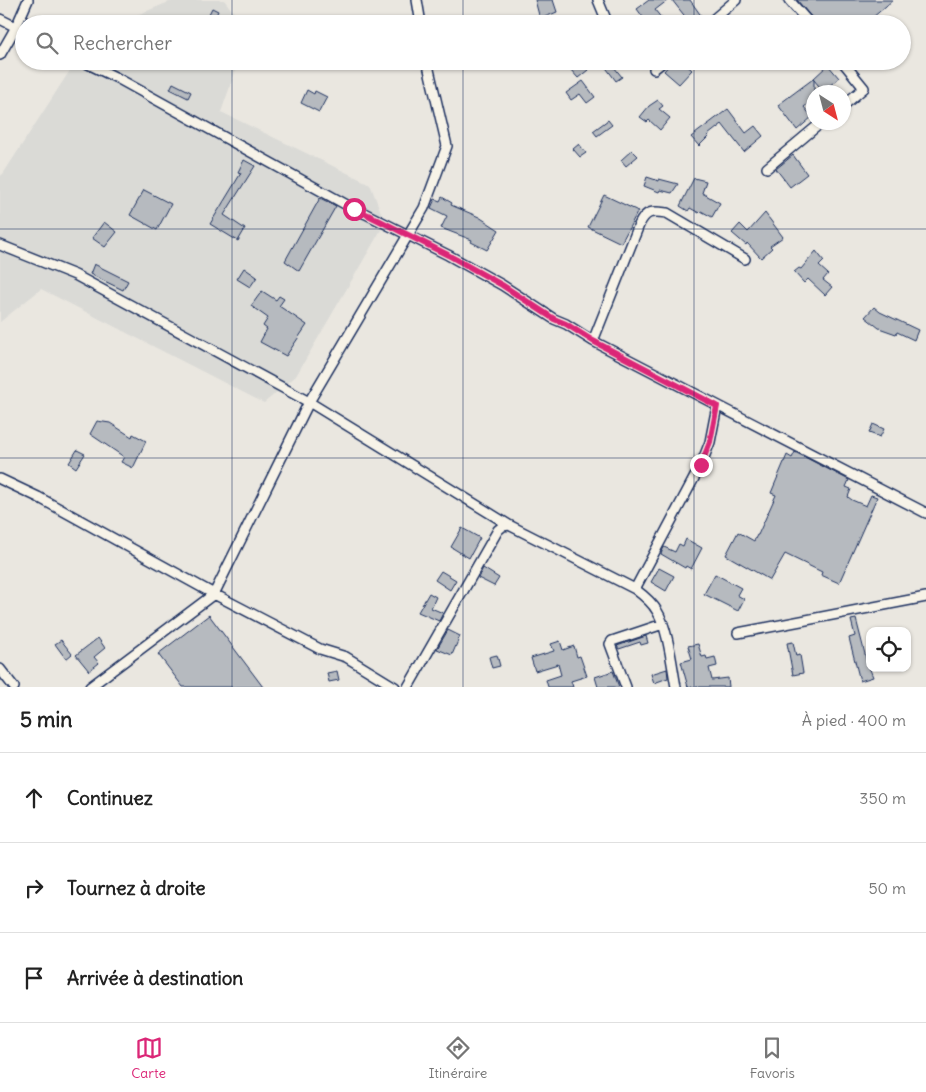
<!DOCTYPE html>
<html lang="fr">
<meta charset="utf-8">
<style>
:root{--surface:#fff;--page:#f2f2f2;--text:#222;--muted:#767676;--line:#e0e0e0;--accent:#db2777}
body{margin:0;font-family:Delius,sans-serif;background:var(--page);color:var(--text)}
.controls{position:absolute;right:15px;bottom:15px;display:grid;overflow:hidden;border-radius:10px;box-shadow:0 1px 4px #0004}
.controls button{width:45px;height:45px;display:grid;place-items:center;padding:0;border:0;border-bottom:1px solid var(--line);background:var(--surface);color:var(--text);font:25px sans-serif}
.compass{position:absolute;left:806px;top:85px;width:45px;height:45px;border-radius:50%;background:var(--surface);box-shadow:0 1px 4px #0004;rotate:144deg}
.stop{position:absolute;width:15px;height:15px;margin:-11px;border:4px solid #db2777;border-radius:50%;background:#fff}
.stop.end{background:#db2777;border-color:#fff;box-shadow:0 1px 5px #0008}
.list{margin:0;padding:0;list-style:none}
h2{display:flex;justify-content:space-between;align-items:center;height:65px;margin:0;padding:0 20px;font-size:21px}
h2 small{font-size:16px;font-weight:400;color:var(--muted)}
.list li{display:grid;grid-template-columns:32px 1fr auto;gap:15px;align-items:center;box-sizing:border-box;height:90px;padding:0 20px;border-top:1px solid var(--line)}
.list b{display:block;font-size:19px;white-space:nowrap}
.list em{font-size:16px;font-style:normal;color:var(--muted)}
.icon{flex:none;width:28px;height:28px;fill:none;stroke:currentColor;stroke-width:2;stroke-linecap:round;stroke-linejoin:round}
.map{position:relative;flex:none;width:926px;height:687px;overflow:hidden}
.search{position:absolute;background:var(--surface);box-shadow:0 1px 4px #0004;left:15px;right:15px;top:15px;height:55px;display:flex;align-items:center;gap:12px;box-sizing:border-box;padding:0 18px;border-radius:28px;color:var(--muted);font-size:19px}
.sheet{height:335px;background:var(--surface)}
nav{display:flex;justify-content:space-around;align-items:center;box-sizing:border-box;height:70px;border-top:1px solid var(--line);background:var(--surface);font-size:14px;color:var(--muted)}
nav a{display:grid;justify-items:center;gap:2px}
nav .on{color:var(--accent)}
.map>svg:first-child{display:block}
.built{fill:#dadad6}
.building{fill:#b6babf;stroke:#1b2f5e}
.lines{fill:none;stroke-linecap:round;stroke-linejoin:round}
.street-casing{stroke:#1b2f5e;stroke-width:12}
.street{stroke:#f7f3e8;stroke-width:9}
.route{stroke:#db2777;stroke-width:6}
.grid{fill:none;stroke:#1b2f5e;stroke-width:1;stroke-opacity:0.55}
</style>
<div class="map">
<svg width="926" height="687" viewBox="0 0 926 687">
<rect width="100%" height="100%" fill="#eae7e0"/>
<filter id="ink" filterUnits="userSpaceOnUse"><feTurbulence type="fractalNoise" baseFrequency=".02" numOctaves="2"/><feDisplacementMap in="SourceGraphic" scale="10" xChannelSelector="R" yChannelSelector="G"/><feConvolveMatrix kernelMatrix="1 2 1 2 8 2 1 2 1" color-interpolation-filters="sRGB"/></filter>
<g filter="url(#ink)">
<path class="built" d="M174 0H224L243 24H115Z
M76 61H239L221 112 370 184 385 223 296 376 264 403 41 289 0 322V176L3 174Z"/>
<path class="building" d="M535 0H553L557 12 540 19Z
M649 0H668L655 10 666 24H648L637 9Z
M672 0H690L702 17 693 24H691Z
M797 0H893L865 24H817Z
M212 8 218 11 212 24H204Z
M581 61 588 70 578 78 570 69Z
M601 61H621L614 67 622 77 616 81Z
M673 61H682L692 70 679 84 664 71Z
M828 65 839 78 823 91 814 80V99L804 107 812 117 797 130 778 105 813 79Z
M583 81 595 97 587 103 580 94 571 100 566 93Z
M173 83 191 92 188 98 170 89Z
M307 90 314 94 315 91 327 97 319 112 301 103Z
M658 100 663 106 659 109 670 118 660 130 649 120 647 122 640 117 649 106Z
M728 109 746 133 755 126 763 136 744 152 722 124 708 135 709 136 699 146 691 137Z
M608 120 612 125 597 136 593 131Z
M579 144 586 153 580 157 573 149Z
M632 150 638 156 626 166 621 160Z
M793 155 807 174 790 187 776 169Z
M244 160 255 166 224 215 245 229 238 241 210 224 241 173 238 172Z
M647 177 659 181V179L678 184 672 193 660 190 659 192 644 186Z
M694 178 706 181 702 193 720 203 712 217 701 211 699 213 690 208 688 211 680 206Z
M144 190 171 204 157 230 130 215Z
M604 195 638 211 621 243 588 227Z
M442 197 452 203 451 205 479 217 499 230 487 250 471 242 472 240 441 228 447 216 431 208 435 199 440 201Z
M320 198 336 206 299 271 285 261Z
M765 213 783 237 770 246 772 248 761 258 747 243 746 245 732 233 740 224 748 232Z
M104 222 117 232 105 247 92 238Z
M816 251 824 261 819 266 828 274 823 280 832 287 825 295 808 279 804 283 794 272 799 268 801 269Z
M94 264 128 281 123 290 90 274Z
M244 268 257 277 250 287 237 279Z
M262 291 276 300 279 296 284 299 279 306 307 325 286 356 260 342 267 329 263 326 268 318 251 306Z
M874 307 880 312 918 330 914 340 897 332 896 334 879 328 865 317Z
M97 421 110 423 132 437 133 434 146 441 133 468 121 462 124 457 90 434Z
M873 424 884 429 880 437 869 433Z
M77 450 85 454 76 468 69 463Z
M795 452 849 480 846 487 851 489 848 497 852 500 866 506 871 495 877 497 839 583 821 575 822 572 785 554 770 580 726 555 738 532 754 541 757 535H758L776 495 771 493 787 455 792 458Z
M462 528 480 538 469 558 451 547Z
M686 539 702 548 691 569 686 566 685 568 661 554 664 547 675 552 679 544 683 546Z
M483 568 499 578 494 586 478 578Z
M659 568 674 576 666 591 651 582Z
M441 571 456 580 450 590 435 580Z
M715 574 741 588 737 595 744 599 738 611 704 594Z
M429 593 436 597 431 608 443 613 439 621 418 612Z
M209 615 263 687H183L158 654Z
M856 619 867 662 873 677 860 681 849 638 855 636 851 620Z
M448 630 460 636 452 655 437 649Z
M646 636 648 643 641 645 640 642 619 649 617 646Z
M98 638 105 648 94 657 99 663 89 671 76 655Z
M61 640 72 654 66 659 55 644Z
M560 641 563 650 574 646 577 657 580 656 587 676 571 681 573 687H548L546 680 561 675 558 664 535 671 531 658 554 651 551 644Z
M793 642 796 656 800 655 803 673 793 675 787 643Z
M698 644 702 657 706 656 707 659 715 657 717 666 709 668 712 680 728 678 729 687H688L681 662 692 659 688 646Z
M497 655 500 666 492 668 489 657Z
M667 669 668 678 654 683 651 674Z
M337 671 339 680 329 682 327 673Z
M613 671 619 687H598L595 677Z"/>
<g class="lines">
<defs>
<path id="street" d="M417 0 421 24
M598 0 608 24
M789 0 810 24
M0 19 24 31
M708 24 736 0
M0 55 16 27 28 0
M82 61 117 78 354 209 366 214 448 255 502 285 554 319 566 324 593 341 926 513
M842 61 864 88 844 105
M654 69 664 61
M767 168 822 122
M0 245 75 275 309 402 509 525
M593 341 639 225C646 210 652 211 667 213L745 259
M0 479 38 497 214 594 320 649 346 657 395 687
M635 589 701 465 710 442 717 406
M738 633 926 597
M0 669 14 687
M90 687 214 594 309 402 424 208 447 146 427 61
M408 687 498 530 503 526 509 525 635 589C643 595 652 602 657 611 668 628 672 666 676 687
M626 687 610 644 612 641 663 624"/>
</defs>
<use href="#street" class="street-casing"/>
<use href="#street" class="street"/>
</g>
</g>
<g class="lines" filter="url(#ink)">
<path class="route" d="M354 209 366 214 448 255 502 285 554 319 566 324 593 341 717 406 710 442 701 465"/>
</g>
<path class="grid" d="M232 0V24M463 0V24M694 0V24M232 61V687M463 61V687M694 61V687M0 229H926M0 458H926"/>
</svg>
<div class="controls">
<button><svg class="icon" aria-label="locate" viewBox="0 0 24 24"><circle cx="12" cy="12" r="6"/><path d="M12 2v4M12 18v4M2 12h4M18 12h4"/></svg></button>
</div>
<svg class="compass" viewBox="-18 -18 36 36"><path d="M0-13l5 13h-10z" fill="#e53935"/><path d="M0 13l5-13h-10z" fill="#767676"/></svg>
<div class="stop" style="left:354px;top:209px"></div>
<div class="stop end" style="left:701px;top:465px"></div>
<div class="search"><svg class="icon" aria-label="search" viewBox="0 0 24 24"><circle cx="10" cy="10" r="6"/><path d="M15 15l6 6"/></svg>Rechercher</div>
</div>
<section class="sheet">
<h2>5 min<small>À pied · 400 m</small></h2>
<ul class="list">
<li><svg class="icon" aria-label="ahead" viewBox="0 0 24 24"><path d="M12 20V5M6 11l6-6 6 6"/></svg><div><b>Continuez</b></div><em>350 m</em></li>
<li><svg class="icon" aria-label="right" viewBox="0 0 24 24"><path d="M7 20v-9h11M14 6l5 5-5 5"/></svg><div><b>Tournez à droite</b></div><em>50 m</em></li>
<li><svg class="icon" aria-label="arrive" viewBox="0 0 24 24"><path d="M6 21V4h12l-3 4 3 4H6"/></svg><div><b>Arrivée à destination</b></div></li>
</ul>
</section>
<nav>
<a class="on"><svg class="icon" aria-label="map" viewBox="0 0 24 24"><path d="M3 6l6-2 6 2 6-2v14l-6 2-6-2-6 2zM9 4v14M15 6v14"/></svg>Carte</a>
<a><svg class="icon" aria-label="directions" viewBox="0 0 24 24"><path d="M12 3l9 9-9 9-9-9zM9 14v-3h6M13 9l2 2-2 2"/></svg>Itinéraire</a>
<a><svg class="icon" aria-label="saved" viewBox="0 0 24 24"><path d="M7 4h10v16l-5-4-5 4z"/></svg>Favoris</a>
</nav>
